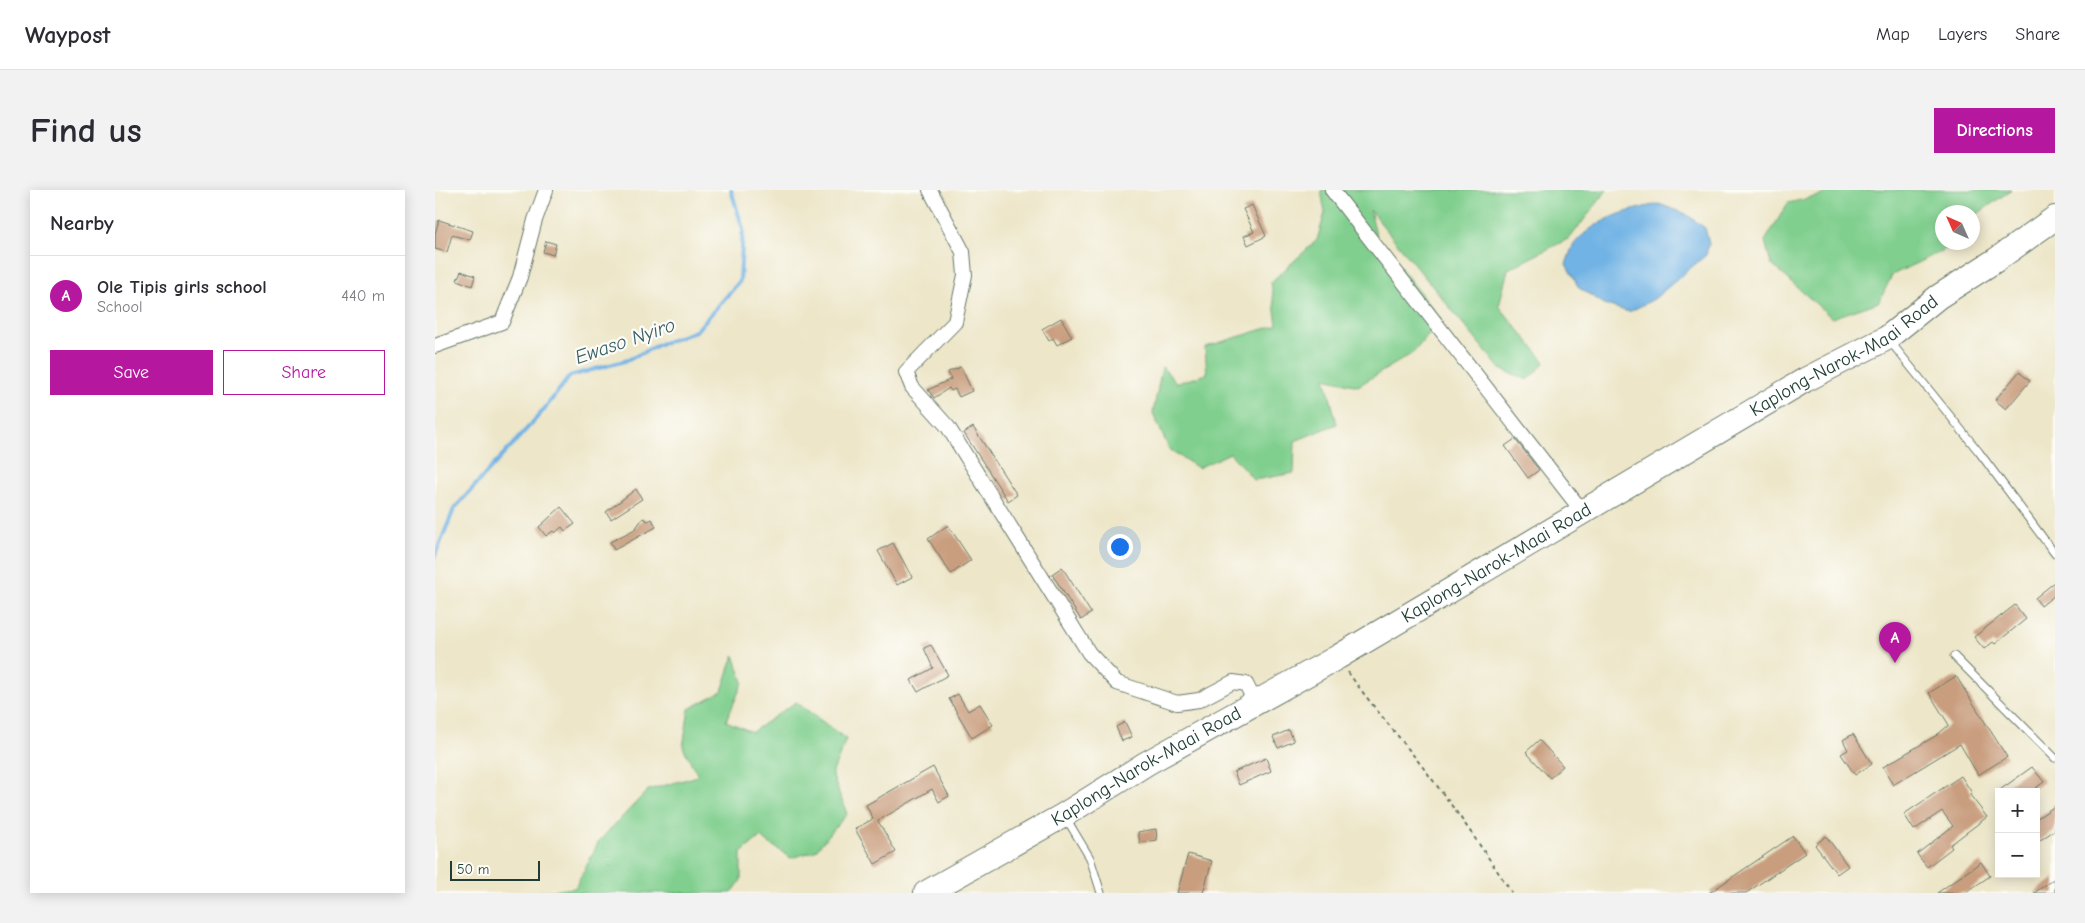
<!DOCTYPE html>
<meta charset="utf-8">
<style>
:root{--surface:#fff;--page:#f2f2f3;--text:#2b2b33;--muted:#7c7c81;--line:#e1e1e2;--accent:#b5179e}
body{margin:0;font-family:"Comic Neue",sans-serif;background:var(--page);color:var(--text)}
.controls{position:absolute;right:15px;bottom:15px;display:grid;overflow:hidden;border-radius:0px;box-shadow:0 2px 12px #0003}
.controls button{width:45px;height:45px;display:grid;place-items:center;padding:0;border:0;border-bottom:1px solid var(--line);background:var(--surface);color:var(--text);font:25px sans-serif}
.compass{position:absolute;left:1500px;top:15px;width:45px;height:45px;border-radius:50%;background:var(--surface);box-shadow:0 2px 12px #0003;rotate:315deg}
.scale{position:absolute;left:15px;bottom:12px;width:90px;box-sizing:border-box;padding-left:5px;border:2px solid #1f3d34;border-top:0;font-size:14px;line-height:18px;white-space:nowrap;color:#1f3d34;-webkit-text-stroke:4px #fdfcf7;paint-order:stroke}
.you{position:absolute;left:684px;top:356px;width:18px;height:18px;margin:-12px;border:4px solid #fff;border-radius:50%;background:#1a73e8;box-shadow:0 0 0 8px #1a73e833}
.badge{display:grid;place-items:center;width:32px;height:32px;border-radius:50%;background:var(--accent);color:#fff;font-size:16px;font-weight:700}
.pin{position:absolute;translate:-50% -41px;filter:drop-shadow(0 1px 2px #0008)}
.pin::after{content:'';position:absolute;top:26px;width:18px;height:15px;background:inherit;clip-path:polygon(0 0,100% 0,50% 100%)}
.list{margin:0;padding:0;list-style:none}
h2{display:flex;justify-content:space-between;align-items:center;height:65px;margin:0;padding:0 20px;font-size:21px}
h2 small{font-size:16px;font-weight:400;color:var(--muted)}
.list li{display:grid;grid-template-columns:32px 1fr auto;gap:15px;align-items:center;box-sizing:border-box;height:80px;padding:0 20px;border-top:1px solid var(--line)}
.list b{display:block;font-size:19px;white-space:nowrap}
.list p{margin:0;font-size:16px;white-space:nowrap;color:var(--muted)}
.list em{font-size:16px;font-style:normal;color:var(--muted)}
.actions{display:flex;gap:10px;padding:15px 20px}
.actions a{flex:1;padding:11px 0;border:1px solid var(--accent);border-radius:0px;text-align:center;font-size:18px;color:var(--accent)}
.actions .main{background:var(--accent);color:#fff}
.map{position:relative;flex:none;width:1620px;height:703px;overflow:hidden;border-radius:0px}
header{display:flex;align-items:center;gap:30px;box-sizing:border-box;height:70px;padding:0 25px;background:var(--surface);border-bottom:1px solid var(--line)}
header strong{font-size:24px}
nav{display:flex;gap:28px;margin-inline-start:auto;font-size:18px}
.intro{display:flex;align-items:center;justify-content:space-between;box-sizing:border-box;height:120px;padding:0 30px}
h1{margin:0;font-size:35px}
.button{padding:12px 22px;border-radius:0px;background:var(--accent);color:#fff;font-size:18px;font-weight:700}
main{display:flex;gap:30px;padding:0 30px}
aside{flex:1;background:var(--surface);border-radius:0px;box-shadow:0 2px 12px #0003}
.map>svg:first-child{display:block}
.green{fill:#80cf8e;stroke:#508661}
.water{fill:#71b3e5;stroke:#48788c}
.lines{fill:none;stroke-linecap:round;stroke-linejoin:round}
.stream{stroke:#71b3e5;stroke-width:4}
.building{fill:#c99e7f}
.service-casing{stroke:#677868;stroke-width:9}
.minor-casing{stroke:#677868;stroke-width:16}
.trunk-casing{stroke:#677868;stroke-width:26}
.path{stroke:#677868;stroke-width:2;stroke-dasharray:4 4;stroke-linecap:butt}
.service{stroke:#fff;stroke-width:7}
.minor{stroke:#fff;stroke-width:14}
.trunk{stroke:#fff;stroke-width:24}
.labels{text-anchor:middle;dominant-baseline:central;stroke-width:4.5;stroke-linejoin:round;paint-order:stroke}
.street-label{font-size:19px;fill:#1f3d34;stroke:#fdfcf7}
.water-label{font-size:20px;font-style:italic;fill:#386069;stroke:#fdfcf7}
</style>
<header>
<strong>Waypost</strong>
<nav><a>Map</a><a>Layers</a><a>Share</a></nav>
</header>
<div class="intro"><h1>Find us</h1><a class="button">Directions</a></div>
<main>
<aside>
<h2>Nearby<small></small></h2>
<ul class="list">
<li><span class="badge">A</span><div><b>Ole Tipis girls school</b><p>School</p></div><em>440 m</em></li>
</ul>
<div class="actions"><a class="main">Save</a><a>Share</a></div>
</aside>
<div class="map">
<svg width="1620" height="703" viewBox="0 0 1620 703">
<rect width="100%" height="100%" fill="#fdfcf7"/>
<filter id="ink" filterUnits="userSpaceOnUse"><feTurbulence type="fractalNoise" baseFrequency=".02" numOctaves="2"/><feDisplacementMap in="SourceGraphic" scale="10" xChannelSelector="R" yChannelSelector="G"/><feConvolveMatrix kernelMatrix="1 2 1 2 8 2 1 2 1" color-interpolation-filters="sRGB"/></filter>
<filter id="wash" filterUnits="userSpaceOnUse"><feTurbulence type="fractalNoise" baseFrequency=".0096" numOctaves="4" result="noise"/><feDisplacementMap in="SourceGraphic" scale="20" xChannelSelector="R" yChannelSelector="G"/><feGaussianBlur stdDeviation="1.12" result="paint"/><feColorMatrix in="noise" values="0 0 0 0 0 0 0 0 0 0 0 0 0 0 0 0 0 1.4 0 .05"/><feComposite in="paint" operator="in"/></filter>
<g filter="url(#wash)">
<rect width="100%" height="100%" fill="#ede6c9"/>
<path class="green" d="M886 0H1172L1135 48 1073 79 1064 116 1110 172 1093 190 1065 179 935 20 942 48 1006 129 978 163 923 196 890 188 902 234 860 251 859 283 819 290 795 263 763 278 734 259 718 223 727 177 742 193 772 184 770 157 842 135 836 92 882 50 890 23Z
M1389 0H1576L1538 27V22H1508V52L1518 53 1513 58 1457 85 1444 112 1397 128 1336 74 1330 51 1353 13 1388 5Z
M299 465 308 492 291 531 317 542 361 512 411 549 397 584 412 624 380 661 356 668 325 647 306 663V690L297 703H95L140 698 164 651 213 600 263 586 248 557 254 519 287 501Z"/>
<path class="water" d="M1224 14 1251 24 1270 38 1274 53 1271 65 1219 109 1194 122 1171 115 1144 98 1131 74C1134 67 1136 58 1140 53 1162 28 1193 20 1224 14Z"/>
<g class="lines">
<path class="stream" d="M0 366 19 319 107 222 135 186 193 170 223 155 261 141 305 91 308 39 296 0"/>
</g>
<g id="blocks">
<path class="building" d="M817 15 831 46 813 55 809 46 819 42 808 19Z
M4 30 38 41 35 50 17 45 12 62 0 59V44Z
M111 51 121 54 118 65 108 62Z
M26 81 40 86 37 96 22 90Z
M626 128 637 147 622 155 618 148 614 151 607 139Z
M526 177 537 201 524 207 520 199 516 201 514 198 499 208 493 200 516 189 513 182Z
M1584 182 1595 191 1571 219 1560 210Z
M538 237 582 305 573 311 529 243Z
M1080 249 1104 280 1093 288 1070 256Z
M201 299 207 309 176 329 171 322Z
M126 317 140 334 130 341 127 337 120 343 118 341 111 346 104 337Z
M208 328 213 331 217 329 221 337 179 360 175 352 200 339Z
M513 335 536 370 516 384 493 349Z
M458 353 477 387 462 395 443 361Z
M627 377 656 423 646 430 617 384Z
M1620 392V405L1606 416 1600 408Z
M1580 415 1591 429 1560 454 1558 452 1549 459 1539 447Z
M496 455 513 485 483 502 476 490 498 478 489 458Z
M1521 486 1572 567 1543 585 1525 554 1458 595 1448 577 1502 545 1514 535 1494 503Z
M523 504 533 521 545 514 558 535 537 548 514 509Z
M690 532 697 547 687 551 681 537Z
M854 540 859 551 843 558 838 547Z
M1418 544 1437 574 1420 585 1406 564 1413 560 1408 550Z
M1104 550 1128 576 1115 588 1091 562Z
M831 568 836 581 804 595 799 582Z
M498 577 514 606 504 612 497 599 443 631 461 662 440 674 420 639 438 629 431 615Z
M1597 577 1609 592 1595 602H1562Z
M1526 586 1537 603 1535 605 1552 627 1515 655 1517 658 1492 677 1482 664 1518 636 1507 621 1479 640 1469 624Z
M1620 616V640L1601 653V629Z
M721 639 722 650 705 653 703 642Z
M1358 646 1370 663 1311 703H1274Z
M1391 646 1413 676 1402 684 1380 655Z
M753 664 777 671 768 703H742Z
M1546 672 1555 686 1530 703H1502Z
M1620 688V703H1599Z"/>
</g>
</g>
<g filter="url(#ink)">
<use href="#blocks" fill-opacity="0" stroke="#677868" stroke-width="1"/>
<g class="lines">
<defs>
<path id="service" d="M1454 150 1544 262 1620 364
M1519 466 1620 568
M631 628 655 668 666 703"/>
<path id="minor" d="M495 0 528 62 530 85 520 132 471 182 477 197 513 237 654 463 682 493 742 513 764 510 798 492 811 494 820 512
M897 0 1147 321
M0 156 67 132 85 87 100 30 111 0"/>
<g id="trunk">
<path id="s1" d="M491 703 629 625 712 573 903 467 1370 190 1452 148 1503 107 1561 70 1620 28"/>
</g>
</defs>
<use href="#service" class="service-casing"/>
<use href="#minor" class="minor-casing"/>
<use href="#trunk" class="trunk-casing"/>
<path class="path" d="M913 482C933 511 957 538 979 566 1014 610 1046 656 1077 703"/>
<use href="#service" class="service"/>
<use href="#minor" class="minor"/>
<use href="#trunk" class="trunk"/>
</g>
</g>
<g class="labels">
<g class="street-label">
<text stroke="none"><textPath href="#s1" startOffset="1064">Kaplong-Narok-Maai Road</textPath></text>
<text stroke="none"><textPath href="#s1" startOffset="659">Kaplong-Narok-Maai Road</textPath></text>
<text stroke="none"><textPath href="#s1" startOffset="254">Kaplong-Narok-Maai Road</textPath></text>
</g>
<g class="water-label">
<text transform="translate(190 151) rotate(-19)">Ewaso Nyiro</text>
</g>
</g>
</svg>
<div class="controls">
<button>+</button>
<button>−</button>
</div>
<svg class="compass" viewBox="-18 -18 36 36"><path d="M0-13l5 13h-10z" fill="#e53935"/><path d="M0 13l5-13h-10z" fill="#7c7c81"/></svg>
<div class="scale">50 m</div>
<div class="you"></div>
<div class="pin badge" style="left:1460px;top:473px">A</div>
</div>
</main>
